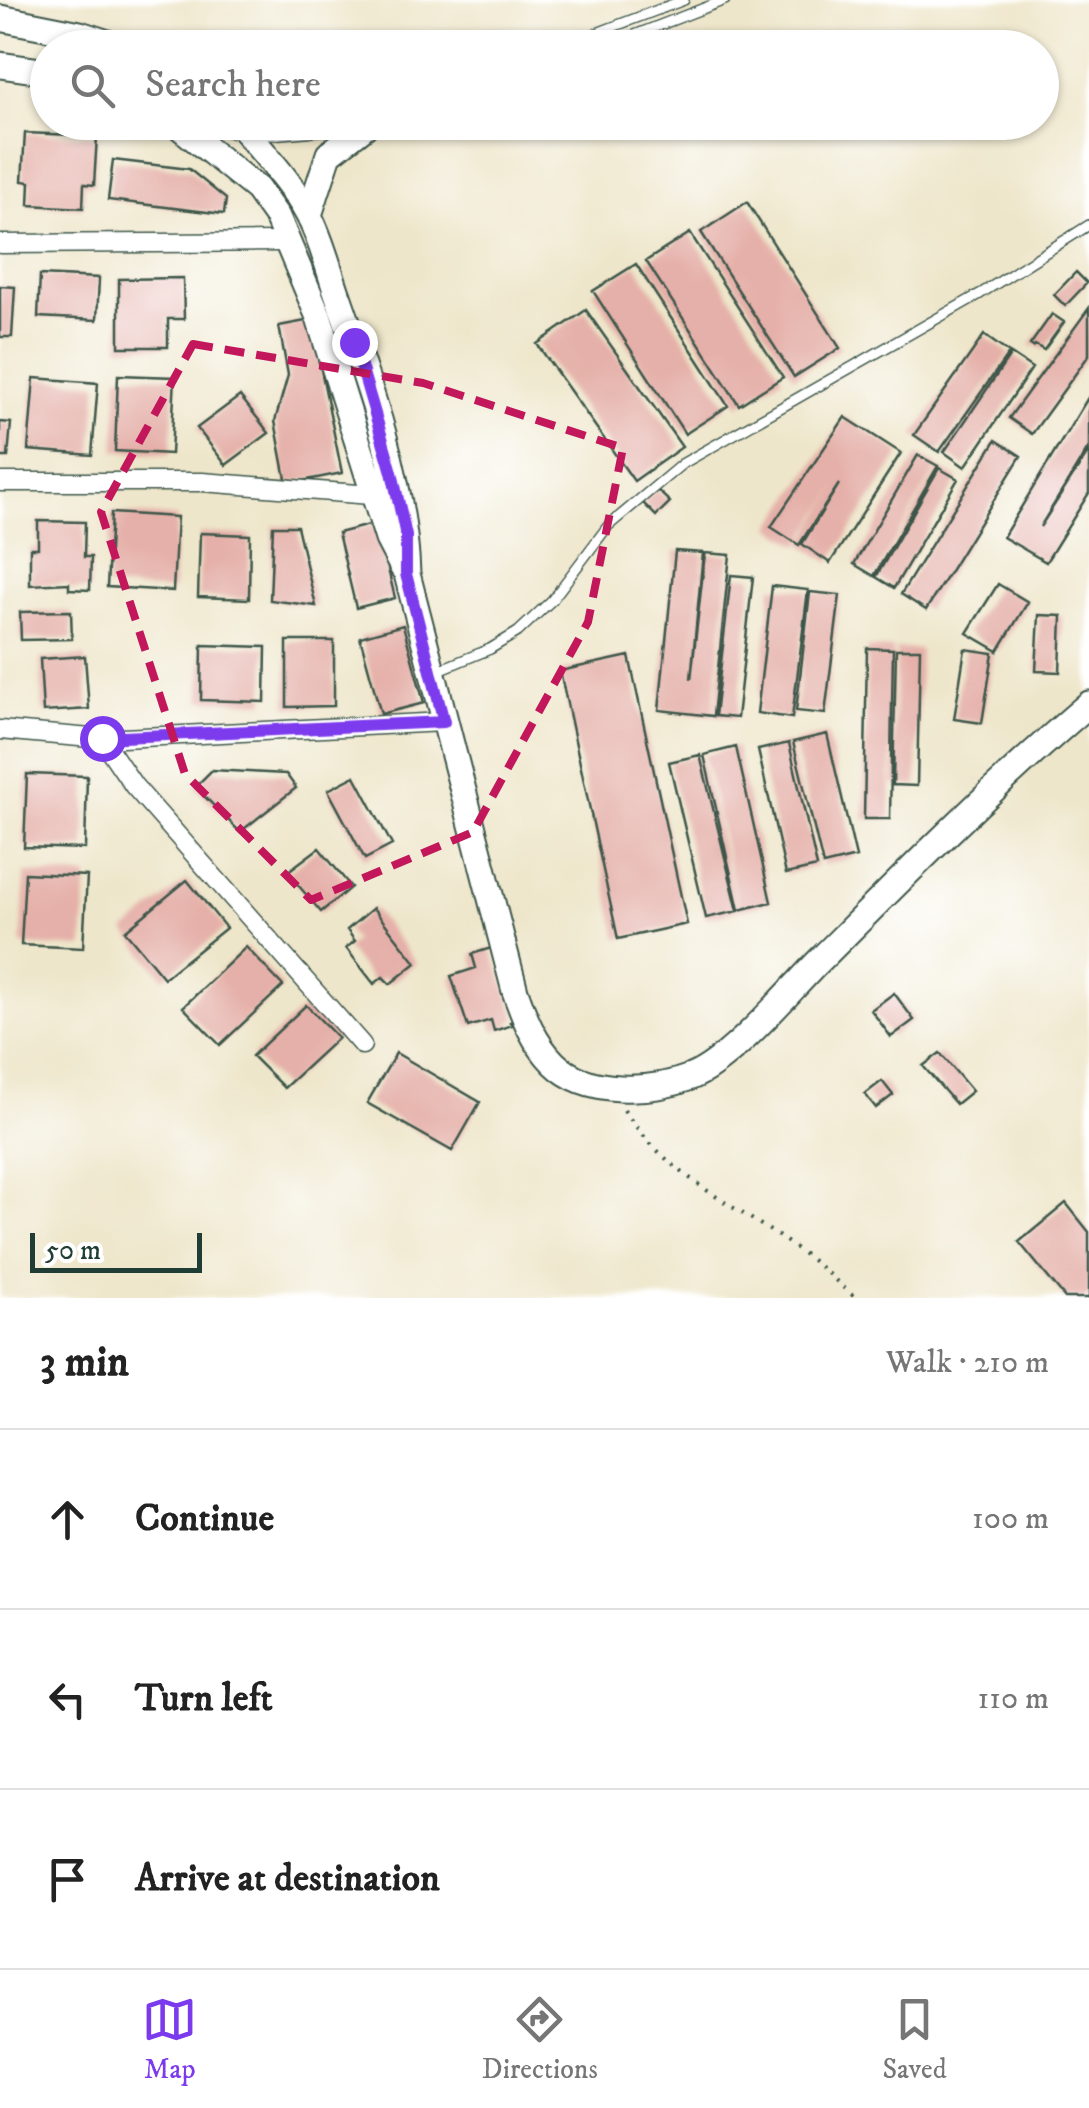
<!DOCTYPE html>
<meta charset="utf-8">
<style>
:root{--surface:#fff;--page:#f2f2f2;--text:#222;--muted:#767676;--line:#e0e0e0;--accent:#7c3aed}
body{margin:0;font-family:"IM FELL DW Pica",serif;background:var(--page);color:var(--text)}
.scale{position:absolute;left:30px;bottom:25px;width:172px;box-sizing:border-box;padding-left:10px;border:5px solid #1f3d34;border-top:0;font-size:28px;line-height:35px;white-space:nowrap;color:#1f3d34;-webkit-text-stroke:8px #fff;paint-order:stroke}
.stop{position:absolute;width:30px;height:30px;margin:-22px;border:8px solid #7c3aed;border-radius:50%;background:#fff}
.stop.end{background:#7c3aed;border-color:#fff;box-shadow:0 2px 10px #0008}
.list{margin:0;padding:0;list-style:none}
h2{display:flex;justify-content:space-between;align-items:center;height:130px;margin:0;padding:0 40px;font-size:42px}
h2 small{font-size:32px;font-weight:400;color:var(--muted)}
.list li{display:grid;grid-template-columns:65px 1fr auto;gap:30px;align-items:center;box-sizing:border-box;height:180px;padding:0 40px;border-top:2px solid var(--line)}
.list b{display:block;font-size:38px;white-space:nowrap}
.list em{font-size:32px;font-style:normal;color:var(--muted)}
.icon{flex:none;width:55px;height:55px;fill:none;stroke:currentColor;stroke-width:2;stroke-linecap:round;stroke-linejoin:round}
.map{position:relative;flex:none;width:1089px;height:1298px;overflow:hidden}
.search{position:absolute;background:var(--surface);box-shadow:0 2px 8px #0004;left:30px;right:30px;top:30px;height:110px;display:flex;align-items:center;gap:25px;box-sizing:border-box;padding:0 35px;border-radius:55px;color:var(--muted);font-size:38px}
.sheet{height:670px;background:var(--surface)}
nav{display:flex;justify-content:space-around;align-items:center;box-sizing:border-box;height:140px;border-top:2px solid var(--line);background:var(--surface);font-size:28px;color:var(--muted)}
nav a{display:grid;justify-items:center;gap:5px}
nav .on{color:var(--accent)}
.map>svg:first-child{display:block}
.building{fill:#e5b0a9}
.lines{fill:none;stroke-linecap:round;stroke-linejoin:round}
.service-casing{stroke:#3e564a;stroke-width:12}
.minor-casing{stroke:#3e564a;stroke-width:21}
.secondary-casing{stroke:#3e564a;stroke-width:29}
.path{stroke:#3e564a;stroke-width:4;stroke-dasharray:2.5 8;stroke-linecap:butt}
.service{stroke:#fff;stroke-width:9}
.minor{stroke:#fff;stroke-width:18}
.secondary{stroke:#fff;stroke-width:25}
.route{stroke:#7c3aed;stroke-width:12}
.marked{fill:none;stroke:#c2185b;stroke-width:8;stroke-dasharray:20 12;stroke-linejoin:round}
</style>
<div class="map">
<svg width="1089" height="1298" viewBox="0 0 1089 1298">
<rect width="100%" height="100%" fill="#fff"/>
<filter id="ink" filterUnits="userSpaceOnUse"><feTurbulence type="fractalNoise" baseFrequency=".01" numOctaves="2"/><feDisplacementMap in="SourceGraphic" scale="20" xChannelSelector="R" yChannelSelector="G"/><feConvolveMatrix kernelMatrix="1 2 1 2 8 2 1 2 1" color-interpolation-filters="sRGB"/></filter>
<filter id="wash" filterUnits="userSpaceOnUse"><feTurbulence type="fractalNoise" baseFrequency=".0048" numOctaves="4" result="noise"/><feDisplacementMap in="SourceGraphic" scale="40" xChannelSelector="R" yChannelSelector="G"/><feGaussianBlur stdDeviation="2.25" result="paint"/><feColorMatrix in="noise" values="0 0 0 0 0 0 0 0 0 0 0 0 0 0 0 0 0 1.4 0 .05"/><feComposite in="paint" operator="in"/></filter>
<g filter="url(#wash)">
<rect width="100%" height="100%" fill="#eee6ca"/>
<g id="blocks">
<path class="building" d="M25 133 97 136 94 185 84 184 83 208 29 205 30 182 22 181Z
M113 160 189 169 226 199 224 214 108 200Z
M747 202 840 348 794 377 701 232Z
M690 233 783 377 739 405 646 261Z
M636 264 728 406 685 434 593 291Z
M1076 272 1087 283 1065 306 1054 295Z
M40 275 99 278 97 320 38 317Z
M183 278 184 319H168V347H119V279Z
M0 286 15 287 12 337H0Z
M1089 308V355L1032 434 1009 418Z
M586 310 682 447 634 481 537 344Z
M1052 314 1064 322 1044 350 1035 345 1033 347 1030 345Z
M311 320 342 473 287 484 275 421 288 375 279 326Z
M984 335 1009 353 939 452 914 435Z
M1011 354 1032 368 965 467 944 452Z
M118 375 175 377 171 454 115 451Z
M34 378 98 383 92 455 28 450Z
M240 396 269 433 226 465 197 428Z
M1089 396V447L1040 527 1089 451V493L1046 562 1003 537Z
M845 417 901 453 830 563 802 544 839 484 799 545 771 527Z
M0 422 11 423 8 457H0Z
M996 440 1021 456 926 610 901 594Z
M918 455 938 466 874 576 854 564Z
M939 468 958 479 894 588 876 577Z
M656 489 670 502 656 516 643 503Z
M111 513 177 517 173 591 107 587Z
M38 521 85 522 84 557H91L90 590 69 589V583L30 585V548H38Z
M377 523 395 598 356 608 338 533Z
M273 526H297L316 606 270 600Z
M200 533 250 535 249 599 198 597Z
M675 551 703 553 691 679 705 553 730 555 713 716 659 710Z
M731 575 753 577 737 718 715 716Z
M998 584 1028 602 998 651 967 633Z
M772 586 808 590 792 718 757 713Z
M810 592 840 595 825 714 796 711Z
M71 611 72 639 21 640 20 612Z
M1039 615 1062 616 1060 672 1036 671Z
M403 625 424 703 381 714 360 637Z
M287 641H334V706L287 707Z
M202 645 266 647 265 702 201 700Z
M867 648 893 649 890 819H864Z
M896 649H920L917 786 893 785Z
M965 649 993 653 982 723 954 719Z
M85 656 89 709 43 712 40 659Z
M629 656 687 924 618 939 560 671Z
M827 734 856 857 823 865 793 742Z
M789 743 817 867 786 874 758 750Z
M736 747 771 902 739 910 704 755Z
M700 755 738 911 706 918 669 762Z
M212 770 286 774 296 788 240 832 195 787Z
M27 774 87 776 85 849 24 847Z
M355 776 392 845 365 859 328 790Z
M319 848 351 887 321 912 287 872Z
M25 873 87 876 83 948 21 945Z
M187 880 226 928 164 978 125 931Z
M373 908 416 963 390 984 383 977 374 984 346 948 355 941 347 930Z
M246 947 283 986 220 1045 183 1007Z
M491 948 517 1019 510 1022 512 1025 494 1031 491 1020 468 1027 451 976 476 968 472 954Z
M894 993 914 1020 891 1037 871 1010Z
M306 1005 338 1038 284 1088 252 1056Z
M396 1053 480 1102 452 1151 367 1103Z
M940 1053 972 1091 956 1104 923 1066Z
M882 1081 893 1095 876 1108 865 1094Z
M1066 1203 1089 1232V1298H1065L1019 1242Z"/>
</g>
</g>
<g filter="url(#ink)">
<use href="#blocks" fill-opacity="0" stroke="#3e564a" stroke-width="2.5"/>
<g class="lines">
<defs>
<path id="service" d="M557 48 684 0
M601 48 725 0
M189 123 238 134
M258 136 352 128
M434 672 490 649 518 632 552 600 608 526 682 464 980 294 1089 225"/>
<path id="minor" d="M0 244 288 242
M0 482H202L384 496
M0 730 102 739 444 722
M102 739 134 786 362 1045"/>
<path id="secondary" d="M0 18 80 34 123 48
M0 65 48 72
M174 122 257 189 277 217 318 315 388 539 403 568
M238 122C262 152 290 180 308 214 321 238 328 267 337 293 368 381 404 481 407 574L515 991C524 1017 534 1043 554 1063 587 1096 652 1092 691 1077 731 1061 788 992 820 960 907 873 995 784 1089 704
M309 215 329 154 365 126"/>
</defs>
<use href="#service" class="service-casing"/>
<use href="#minor" class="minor-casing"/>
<use href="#secondary" class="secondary-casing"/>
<path class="path" d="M624 1110C669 1178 734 1204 797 1249 818 1264 837 1282 856 1298"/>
<use href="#service" class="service"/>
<use href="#minor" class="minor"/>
<use href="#secondary" class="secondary"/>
</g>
</g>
<g class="lines" filter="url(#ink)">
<path class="route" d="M102 738 444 722 406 574V536L392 472 354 342"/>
</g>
<path class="marked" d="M193 344 423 383 623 448 588 622 473 832 311 900 185 774 101 512Z"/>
</svg>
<div class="scale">50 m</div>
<div class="stop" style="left:102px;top:738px"></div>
<div class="stop end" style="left:354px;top:342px"></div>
<div class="search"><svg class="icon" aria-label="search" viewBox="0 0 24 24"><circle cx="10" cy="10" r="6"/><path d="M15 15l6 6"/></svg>Search here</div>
</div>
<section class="sheet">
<h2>3 min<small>Walk · 210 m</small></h2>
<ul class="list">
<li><svg class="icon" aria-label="ahead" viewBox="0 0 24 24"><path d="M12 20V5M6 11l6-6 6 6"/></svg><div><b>Continue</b></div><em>100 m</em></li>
<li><svg class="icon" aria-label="left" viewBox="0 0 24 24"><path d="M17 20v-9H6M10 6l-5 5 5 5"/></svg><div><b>Turn left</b></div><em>110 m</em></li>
<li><svg class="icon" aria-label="arrive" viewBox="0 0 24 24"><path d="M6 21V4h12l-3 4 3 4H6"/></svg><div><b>Arrive at destination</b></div></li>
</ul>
</section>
<nav>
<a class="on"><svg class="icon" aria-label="map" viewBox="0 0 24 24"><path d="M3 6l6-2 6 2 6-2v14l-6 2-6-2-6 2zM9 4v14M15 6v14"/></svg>Map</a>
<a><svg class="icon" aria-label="directions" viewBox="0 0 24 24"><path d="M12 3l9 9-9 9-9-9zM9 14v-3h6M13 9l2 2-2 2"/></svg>Directions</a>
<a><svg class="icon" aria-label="saved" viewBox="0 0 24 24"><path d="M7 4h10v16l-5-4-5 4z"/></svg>Saved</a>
</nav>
